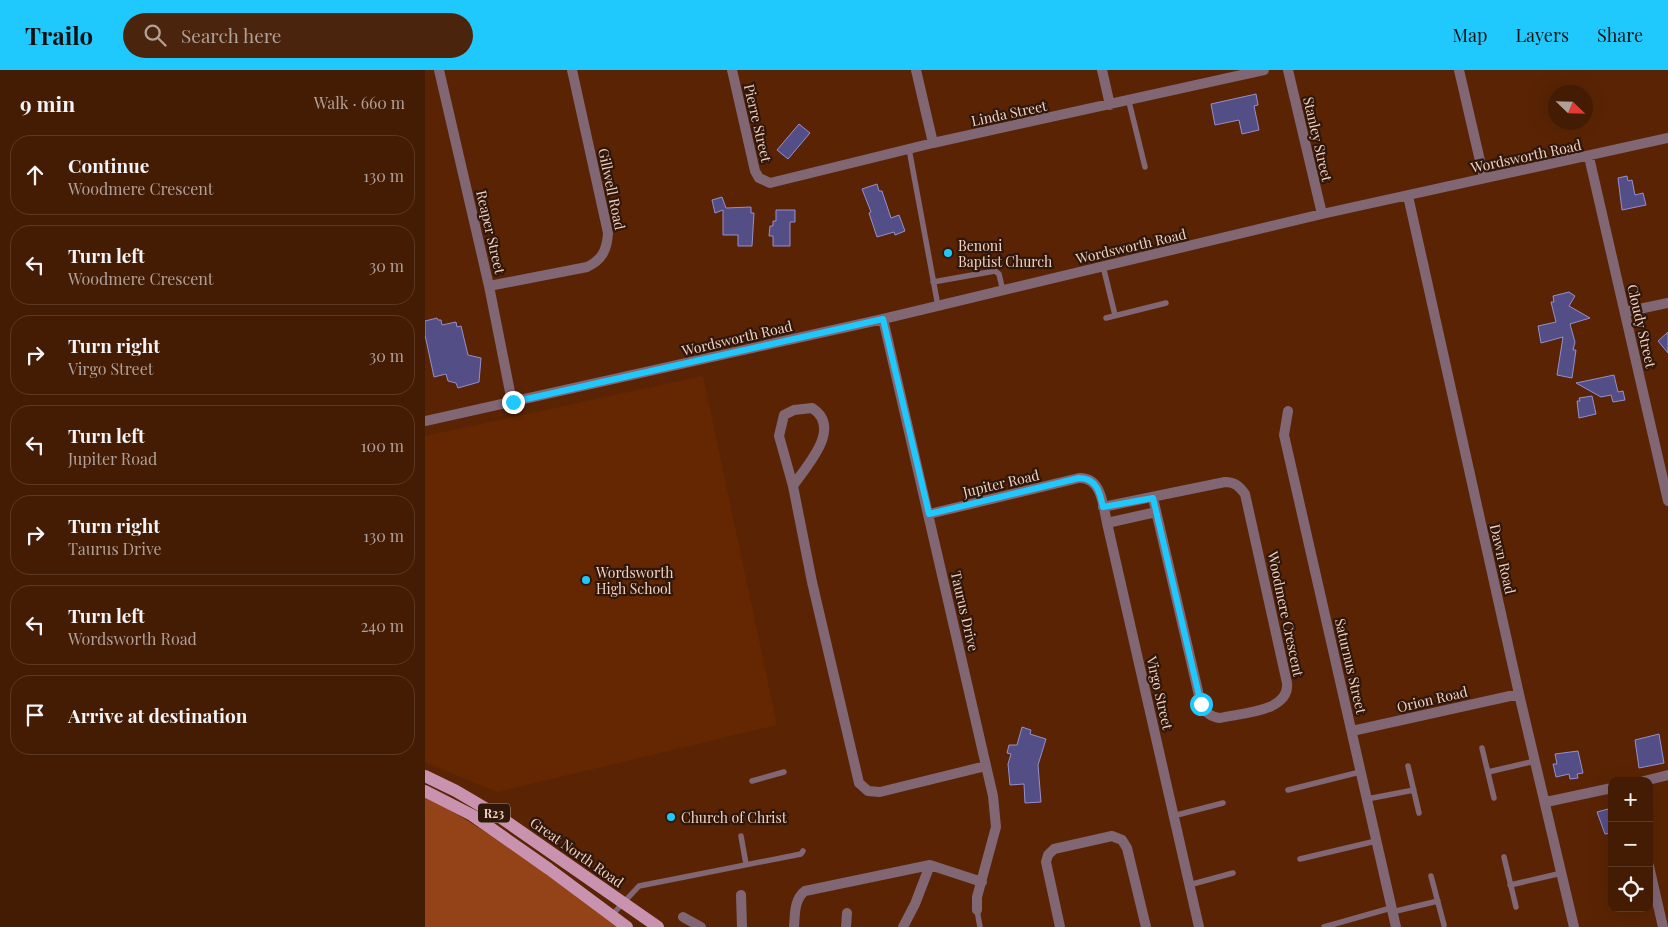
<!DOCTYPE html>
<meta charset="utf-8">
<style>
:root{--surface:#441b03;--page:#4b240d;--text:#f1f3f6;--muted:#afa19a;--line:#5c3925;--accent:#20c9fd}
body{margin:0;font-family:"Playfair Display",serif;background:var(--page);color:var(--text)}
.controls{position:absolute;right:15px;bottom:15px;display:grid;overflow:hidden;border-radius:10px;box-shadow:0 5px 20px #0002}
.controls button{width:45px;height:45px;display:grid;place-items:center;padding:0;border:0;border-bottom:1px solid var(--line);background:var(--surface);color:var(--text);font:25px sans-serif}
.compass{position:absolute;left:1123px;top:15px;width:45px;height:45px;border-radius:50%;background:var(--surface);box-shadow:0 5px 20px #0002;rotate:113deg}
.stop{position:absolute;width:15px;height:15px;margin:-11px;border:4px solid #20c9fd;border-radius:50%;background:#fff}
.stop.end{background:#20c9fd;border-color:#fff;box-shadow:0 1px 5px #0008}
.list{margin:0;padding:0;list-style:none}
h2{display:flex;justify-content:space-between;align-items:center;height:65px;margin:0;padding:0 20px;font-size:21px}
h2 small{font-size:16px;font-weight:400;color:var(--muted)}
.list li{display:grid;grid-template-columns:32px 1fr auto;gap:15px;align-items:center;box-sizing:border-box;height:80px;margin:0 10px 10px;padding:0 10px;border:1px solid var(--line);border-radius:20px}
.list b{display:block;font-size:19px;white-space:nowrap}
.list p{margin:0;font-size:16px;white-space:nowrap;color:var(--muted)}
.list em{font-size:16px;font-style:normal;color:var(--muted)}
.icon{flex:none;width:28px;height:28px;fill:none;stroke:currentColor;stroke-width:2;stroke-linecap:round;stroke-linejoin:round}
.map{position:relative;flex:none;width:1243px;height:857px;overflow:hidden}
header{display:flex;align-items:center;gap:30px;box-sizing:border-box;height:70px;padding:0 25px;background:var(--accent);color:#111}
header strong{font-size:24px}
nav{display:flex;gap:28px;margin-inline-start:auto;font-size:18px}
.search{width:350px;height:45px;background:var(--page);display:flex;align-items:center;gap:12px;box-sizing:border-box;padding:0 18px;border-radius:28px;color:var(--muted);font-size:19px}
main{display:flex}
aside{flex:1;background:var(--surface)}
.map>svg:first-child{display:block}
.built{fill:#642701}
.green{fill:#934317}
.building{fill:#534e86;stroke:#9390cd}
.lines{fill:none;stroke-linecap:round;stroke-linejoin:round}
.service{stroke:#816674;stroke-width:5.5}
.minor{stroke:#816674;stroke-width:10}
.primary{stroke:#c993b0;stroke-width:12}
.route{stroke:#20c9fd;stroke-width:6}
.poi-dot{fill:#20c9fd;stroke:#2f170b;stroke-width:2}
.labels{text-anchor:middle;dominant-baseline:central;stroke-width:4.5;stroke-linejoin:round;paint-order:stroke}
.shield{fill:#2f170b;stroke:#b8998a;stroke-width:1}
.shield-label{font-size:12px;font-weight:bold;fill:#f3d1c1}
.street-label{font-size:14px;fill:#f3d1c1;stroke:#2f170b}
.poi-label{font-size:14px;fill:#f3d1c1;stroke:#2f170b;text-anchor:start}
</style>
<header>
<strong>Trailo</strong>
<div class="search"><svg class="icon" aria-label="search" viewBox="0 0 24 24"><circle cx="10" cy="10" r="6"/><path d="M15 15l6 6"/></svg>Search here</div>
<nav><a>Map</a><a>Layers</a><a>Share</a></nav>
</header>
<main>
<aside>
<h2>9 min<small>Walk · 660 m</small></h2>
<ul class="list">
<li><svg class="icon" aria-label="ahead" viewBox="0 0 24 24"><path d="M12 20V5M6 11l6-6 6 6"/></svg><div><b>Continue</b><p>Woodmere Crescent</p></div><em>130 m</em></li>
<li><svg class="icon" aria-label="left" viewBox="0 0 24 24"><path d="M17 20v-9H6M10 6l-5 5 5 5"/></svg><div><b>Turn left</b><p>Woodmere Crescent</p></div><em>30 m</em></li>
<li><svg class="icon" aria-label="right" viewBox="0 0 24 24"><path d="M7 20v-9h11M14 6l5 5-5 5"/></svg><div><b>Turn right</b><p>Virgo Street</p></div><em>30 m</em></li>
<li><svg class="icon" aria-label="left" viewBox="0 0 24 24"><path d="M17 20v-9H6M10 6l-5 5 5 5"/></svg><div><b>Turn left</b><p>Jupiter Road</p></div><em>100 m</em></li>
<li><svg class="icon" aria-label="right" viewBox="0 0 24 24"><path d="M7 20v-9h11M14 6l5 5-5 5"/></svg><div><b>Turn right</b><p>Taurus Drive</p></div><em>130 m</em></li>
<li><svg class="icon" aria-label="left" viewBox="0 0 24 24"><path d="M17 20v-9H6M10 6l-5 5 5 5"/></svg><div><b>Turn left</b><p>Wordsworth Road</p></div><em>240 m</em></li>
<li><svg class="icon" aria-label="arrive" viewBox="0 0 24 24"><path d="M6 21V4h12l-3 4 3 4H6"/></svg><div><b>Arrive at destination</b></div></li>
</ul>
</aside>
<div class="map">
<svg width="1243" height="857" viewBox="0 0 1243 857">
<rect width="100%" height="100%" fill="#5a2404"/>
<path class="built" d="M278 306 352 655 72 722 0 692V366Z"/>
<path class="green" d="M0 726C69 763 130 810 193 857H0Z"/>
<path class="building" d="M831 24 833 35 829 36 834 60 817 64 814 50 790 55 786 34Z
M374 54 385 63 363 89 352 80Z
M1202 106 1203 111 1207 110 1210 125 1218 123 1221 135 1197 140 1193 108Z
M452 114 454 121H457L466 148 474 145 480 161 470 165 469 162 452 167 444 143 446 142 437 119Z
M297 127 301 138 326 137V143H329L327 176H313V165H298V140L290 143 287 130Z
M351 140H370V152H365V176H348V166H344L345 156H348V151H351Z
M1144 222 1150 226 1144 236 1165 248 1145 254 1150 272 1148 280H1151L1147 308 1132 305 1138 267 1116 273 1113 256 1131 252 1126 232H1129L1128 226Z
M12 248 13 250H16L17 255 31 252 32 257 36 256 43 285 56 288 54 312 33 318 31 313 23 311 21 304 9 307 0 265V251Z
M1243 262V283L1233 271Z
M1189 305 1193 322 1198 321 1200 330 1188 332 1186 325 1176 327 1151 313Z
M1167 326 1171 344 1154 348 1152 331H1155L1154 328Z
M597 657 606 660 605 664 621 669 613 695 616 732 600 733 599 714 585 715 583 694 586 684 582 683 584 675H592Z
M1234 664 1239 693 1214 698 1210 670Z
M1153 681 1158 703 1152 704 1153 708 1145 709 1144 704 1131 707 1128 694H1132L1130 684Z
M1187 738V763L1180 764 1172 742Z"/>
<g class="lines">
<path class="service" d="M704 32 720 97
M484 79 513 236
M678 196 690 245
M508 212 570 201 574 204 578 221
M681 248 741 233
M1057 678 1069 728
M983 696 994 743
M1063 702 1110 691
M327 711 359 702
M863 720 935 702
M942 729 989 720
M748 746 798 733
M316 766 321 794
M1079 787 1091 837
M875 789 951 771
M1006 806 1019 855
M764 815 808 803
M1085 815 1137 803
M552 840 555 857
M967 842 1013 831
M187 845 214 816 376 784 378 781
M899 857 966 838"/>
<path class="minor" d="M14 0 64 216 87 332
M307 0 330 101 334 108 345 113 508 73 839 0
M491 0 508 73
M677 0 685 35
M863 0 897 144
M1034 0 1059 108
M1164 87 1243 431
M983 126 1094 624 1149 857
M64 216 162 197C177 190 182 180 183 163L147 0
M1200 242 1243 233
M458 249 568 726 571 757 552 827V840
M863 341 859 365 971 857
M0 351 458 249 897 144 1243 68
M368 416C382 395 418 358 387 338L369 340 359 345 354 366 368 416 387 512 434 713 443 721 455 722 561 696
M678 437 800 412C810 412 814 416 820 424L862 613C865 642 816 643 795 648 785 647 780 642 776 634L728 428
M504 444 654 408C677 407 678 436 682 453L774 857
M682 453 731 442
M927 661 1094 624
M1219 711 1243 705
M1121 732 1187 718
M1224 796 1238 857
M316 825 317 857
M258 847 276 857
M369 857C370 845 369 829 380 821L505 795 557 812
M421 857 422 843
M478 857 490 834 505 795
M635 857 621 792 623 785 629 779 687 766 697 770 702 778 721 857"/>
<path class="primary" d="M0 706 31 721 75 747 233 857
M0 721 47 745 124 799 202 857"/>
</g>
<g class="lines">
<path class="route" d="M88 332 458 249 504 444 654 408C672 408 675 423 678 437L728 428 776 634"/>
</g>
<g class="poi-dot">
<circle cx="523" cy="183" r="5"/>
<circle cx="161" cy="510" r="5"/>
<circle cx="246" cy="747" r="5"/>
</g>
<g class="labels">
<rect class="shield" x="53" y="733.5" width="32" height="19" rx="4"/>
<g class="shield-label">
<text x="69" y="743">R23</text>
</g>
<g class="street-label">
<text transform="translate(584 43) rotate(-12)">Linda Street</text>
<text transform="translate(333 53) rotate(77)">Pierre Street</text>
<text transform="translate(893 69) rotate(77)">Stanley Street</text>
<text transform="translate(1101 86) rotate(-12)">Wordsworth Road</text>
<text transform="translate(187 119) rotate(78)">Gillwell Road</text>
<text transform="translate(66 162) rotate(77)">Reaper Street</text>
<text transform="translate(706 176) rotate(-13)">Wordsworth Road</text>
<text transform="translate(1217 256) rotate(77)">Cloudy Street</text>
<text transform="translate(312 268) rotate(-13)">Wordsworth Road</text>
<text transform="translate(576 413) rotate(-13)">Jupiter Road</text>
<text transform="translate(1078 489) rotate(77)">Dawn Road</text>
<text transform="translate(540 541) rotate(77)">Taurus Drive</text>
<text transform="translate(861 544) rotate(78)">Woodmere Crescent</text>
<text transform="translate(926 596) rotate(77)">Saturnus Street</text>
<text transform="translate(735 623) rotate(77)">Virgo Street</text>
<text transform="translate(1007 629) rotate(-13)">Orion Road</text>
<text transform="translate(152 782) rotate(35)">Great North Road</text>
</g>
<g class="poi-label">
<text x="533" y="175">Benoni<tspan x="533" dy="16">Baptist Church</tspan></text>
<text x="171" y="502">Wordsworth<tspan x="171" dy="16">High School</tspan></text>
<text x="256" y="747">Church of Christ</text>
</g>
</g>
</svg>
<div class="controls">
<button>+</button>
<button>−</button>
<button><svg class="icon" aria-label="locate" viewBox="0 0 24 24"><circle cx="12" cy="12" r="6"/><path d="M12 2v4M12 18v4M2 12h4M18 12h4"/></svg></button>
</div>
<svg class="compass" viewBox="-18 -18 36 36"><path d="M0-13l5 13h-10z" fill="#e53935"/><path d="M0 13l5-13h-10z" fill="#afa19a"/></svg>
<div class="stop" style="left:776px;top:634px"></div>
<div class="stop end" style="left:88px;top:332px"></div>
</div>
</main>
